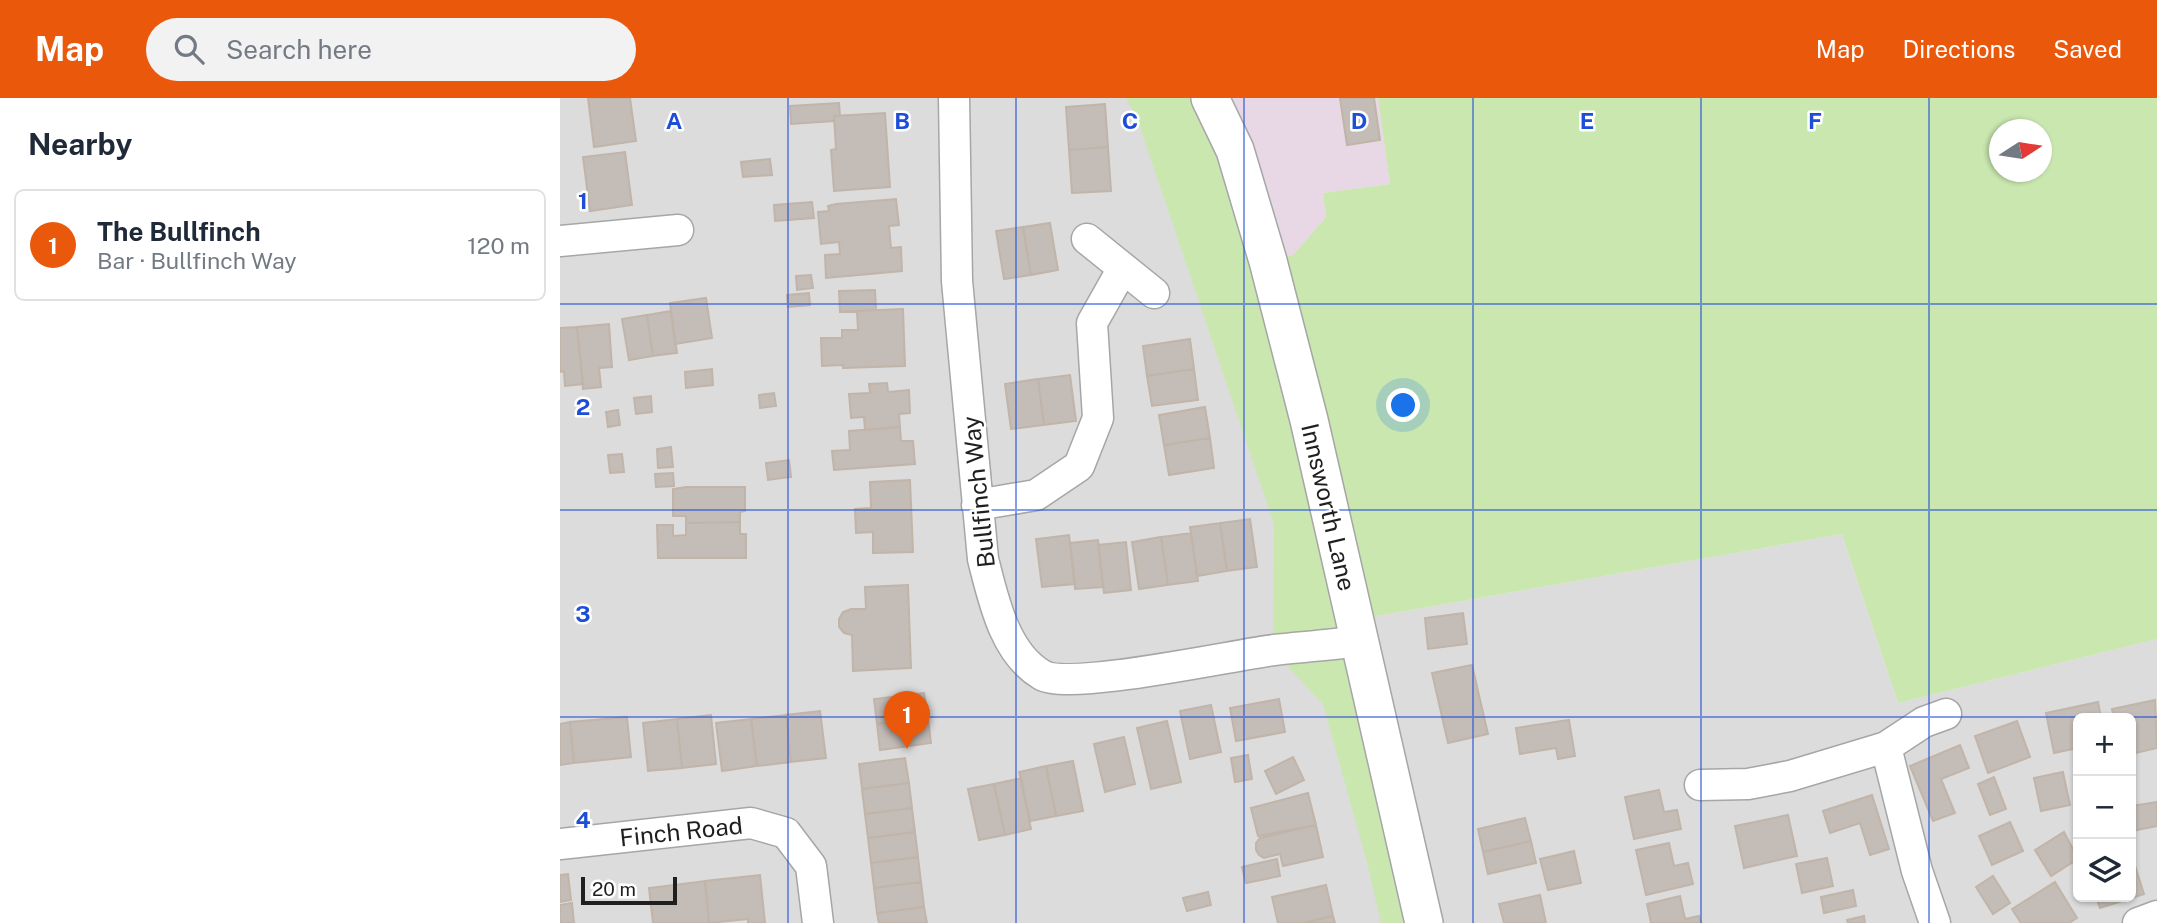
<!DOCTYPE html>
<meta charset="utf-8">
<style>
:root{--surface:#fff;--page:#f2f2f3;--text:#1f2937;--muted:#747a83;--line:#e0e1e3;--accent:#ea580c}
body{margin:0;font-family:"Public Sans",sans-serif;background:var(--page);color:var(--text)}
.controls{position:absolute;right:21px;bottom:21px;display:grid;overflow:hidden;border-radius:10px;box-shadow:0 2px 5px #0004}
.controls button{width:63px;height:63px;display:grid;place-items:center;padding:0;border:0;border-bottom:2px solid var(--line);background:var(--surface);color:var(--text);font:35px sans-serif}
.compass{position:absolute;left:1429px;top:21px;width:63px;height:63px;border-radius:50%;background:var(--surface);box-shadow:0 2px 5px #0004;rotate:78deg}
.scale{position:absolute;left:21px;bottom:18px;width:96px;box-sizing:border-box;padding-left:7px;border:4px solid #1f1f1f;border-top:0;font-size:19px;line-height:24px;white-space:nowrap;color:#1f1f1f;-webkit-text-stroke:5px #fff;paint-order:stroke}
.you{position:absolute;left:844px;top:308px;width:24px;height:24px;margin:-18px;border:5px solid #fff;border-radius:50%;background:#1a73e8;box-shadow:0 0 0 10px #1a73e833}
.badge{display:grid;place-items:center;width:46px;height:46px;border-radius:50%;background:var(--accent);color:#fff;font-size:23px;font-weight:700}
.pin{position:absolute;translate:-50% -58px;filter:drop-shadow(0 2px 4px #0008)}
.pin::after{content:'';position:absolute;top:37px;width:24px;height:21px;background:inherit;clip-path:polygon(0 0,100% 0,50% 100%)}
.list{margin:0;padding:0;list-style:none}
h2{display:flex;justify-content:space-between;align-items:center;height:91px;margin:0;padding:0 28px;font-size:30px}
h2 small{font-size:23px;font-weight:400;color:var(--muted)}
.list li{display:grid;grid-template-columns:46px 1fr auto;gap:21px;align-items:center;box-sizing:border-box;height:112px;margin:0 14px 14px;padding:0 14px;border:2px solid var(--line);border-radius:10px}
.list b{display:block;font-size:26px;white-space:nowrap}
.list p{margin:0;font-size:23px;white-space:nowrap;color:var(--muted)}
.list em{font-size:23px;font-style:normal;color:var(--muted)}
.icon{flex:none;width:38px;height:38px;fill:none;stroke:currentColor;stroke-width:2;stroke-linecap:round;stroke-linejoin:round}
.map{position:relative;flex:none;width:1597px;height:825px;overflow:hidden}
header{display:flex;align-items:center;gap:42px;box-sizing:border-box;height:98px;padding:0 35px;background:var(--accent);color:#fff}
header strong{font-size:33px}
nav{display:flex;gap:38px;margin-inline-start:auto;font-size:24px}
.search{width:490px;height:63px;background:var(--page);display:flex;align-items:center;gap:18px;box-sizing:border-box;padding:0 24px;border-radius:38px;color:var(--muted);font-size:26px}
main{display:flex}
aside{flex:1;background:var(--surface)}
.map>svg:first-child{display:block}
.residential{fill:#dddcdc;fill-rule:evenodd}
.industrial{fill:#e8d8e5}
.grass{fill:#c9e7af;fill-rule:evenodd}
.building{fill:#c4bcb6;stroke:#c1b4a9;stroke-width:2}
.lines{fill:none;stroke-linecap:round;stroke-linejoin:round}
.minor-casing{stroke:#a6a6a6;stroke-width:33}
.tertiary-casing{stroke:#a6a6a6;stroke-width:40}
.minor{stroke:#fff;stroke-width:30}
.tertiary{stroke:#fff;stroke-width:37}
.grid{fill:none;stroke:#1d4ed8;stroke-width:2;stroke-opacity:0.55}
.labels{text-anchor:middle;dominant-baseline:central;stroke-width:5;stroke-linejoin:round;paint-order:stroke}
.street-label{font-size:24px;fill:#1f1f1f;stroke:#fff}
.grid-label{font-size:23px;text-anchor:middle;font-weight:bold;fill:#1d4ed8;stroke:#fff;stroke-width:5;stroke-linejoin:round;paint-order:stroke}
</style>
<header>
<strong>Map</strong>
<div class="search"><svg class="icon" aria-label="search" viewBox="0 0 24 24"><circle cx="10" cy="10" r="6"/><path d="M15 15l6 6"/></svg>Search here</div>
<nav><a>Map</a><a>Directions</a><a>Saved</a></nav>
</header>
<main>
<aside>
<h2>Nearby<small></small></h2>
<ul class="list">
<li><span class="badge">1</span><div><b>The Bullfinch</b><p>Bar · Bullfinch Way</p></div><em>120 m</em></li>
</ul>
</aside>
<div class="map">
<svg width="1597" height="825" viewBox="0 0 1597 825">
<rect width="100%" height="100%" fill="#f0ede6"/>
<path class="residential" d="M0 0H650L794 522 1282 436 1338 605 1597 541V825H0ZM1518 620H1571V799H1518Z"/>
<path class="industrial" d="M650 0H818L830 86 763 95 766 119 733 157 708 163Z"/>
<path class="grass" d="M566 0H650L708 163 733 157 766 119 763 95 830 86 818 0H1597V541L1338 605 1282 436 794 522 864 825H821L807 764 763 606 713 553 714 426 577 20ZM1440 32H1482V74H1440Z"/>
<path class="building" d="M28 0H70L76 43 34 49Z
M780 0H814L820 42 787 47Z
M279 5 280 18H274V23L231 26 230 8Z
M545 6 548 49 509 52 506 9Z
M325 15 330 89 274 93 271 52 276 51 274 18Z
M548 49 551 93 512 95 509 52Z
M65 54 72 107 30 113 23 59Z
M210 61 212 77 183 79 181 64Z
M336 101 339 127 329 128 331 150 341 149 342 173 266 180 265 157 280 156 279 144 261 146 258 114 269 113 268 108 276 106Z
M252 104 254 120 215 123 214 107Z
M490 125 498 172 471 177 463 129Z
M463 129 471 177 444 181 436 133Z
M251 177 253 190 237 192 236 178Z
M315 192 316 212 280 214 279 193Z
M249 195 250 207 228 209 227 197Z
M146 200 152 240 115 246 110 205Z
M343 211 345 268 283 270V267L262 268 261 240H282V232H298L297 213Z
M111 213 117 255 93 258 87 217Z
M87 217 93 258 69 262 62 221Z
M49 226 52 269 39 270 41 289 23 291 17 229Z
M17 229 23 286 5 288 4 273 0 274V230Z
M630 241 634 271 587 278 583 248Z
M152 271 153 287 126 290 125 274Z
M634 271 638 302 592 308 587 278Z
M510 277 516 323 484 327 478 281Z
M478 281 484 327 451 331 445 286Z
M327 285 328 294 349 292 350 315 339 316 340 329 305 332 304 319 291 320 289 296 310 295 309 286Z
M214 295 216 308 200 310 199 297Z
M91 298 92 314 76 316 74 300Z
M645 309 650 340 604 347 599 317Z
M58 312 60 327 48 329 46 314Z
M340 329 341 343H353L355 366 274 372 272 353 290 352 289 333Z
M650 340 654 370 609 377 604 347Z
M111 349 113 369 98 370 97 351Z
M62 356 64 374 50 375 48 357Z
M229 362 231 379 208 382 206 365Z
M113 375 114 388 96 389 95 376Z
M350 382 353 454 313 455V434L296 435 295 411 311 410 310 384Z
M126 389H185V413L180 414V424L126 425V418H113V391Z
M690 421 697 469 667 473 660 425Z
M180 424V436H186V460H98L97 427H113V438L126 437V425Z
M660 425 667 473 637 478 630 429Z
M631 435 638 483 608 487 601 439Z
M509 437 515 486 482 489 476 441Z
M601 439 608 487 579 491 572 444Z
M538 442 543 489 515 491 510 445Z
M566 444 571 492 544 495 538 447Z
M348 487 351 570 293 573 292 537 284 535 279 529V521L283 514 291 511H306L305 489Z
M903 515 907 546 868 551 865 520Z
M912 567 928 636 888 645 872 575Z
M364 595 368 620 317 626 314 601Z
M719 601 725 634 676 643 670 610Z
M1595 602 1597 650 1571 656V620H1554L1552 611Z
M1538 604 1541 620H1518V650L1494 655 1486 615Z
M651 607 661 654 630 661 620 613Z
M260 613 266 660 231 664 226 617Z
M151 617 156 666 122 670 117 621Z
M226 617 231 664 197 668 191 621Z
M67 619 71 659 14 665 10 624Z
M368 620 371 645 320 652 317 626Z
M117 621 122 670 88 673 83 625Z
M191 621 197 668 162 673 156 625Z
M1009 622 1015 658 998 661 996 650 960 656 956 630Z
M607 623 621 684 591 691 577 630Z
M1457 623 1470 659 1428 675 1415 638Z
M10 624 14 665 0 667V626Z
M564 639 575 686 545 694 534 646Z
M1400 647 1409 670 1381 681 1395 715 1373 723 1350 668Z
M688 657 692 681 675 684 671 660Z
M733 659 744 682 716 696 705 673Z
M345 660 349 685 302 691 299 666Z
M513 663 523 713 496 718 486 668Z
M486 668 496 718 470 723 459 674Z
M1503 674 1510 707 1481 713 1474 680Z
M1434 679 1446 711 1430 717 1418 686Z
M461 680 471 731 445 737 434 686Z
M349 685 352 710 305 716 302 691Z
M434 686 445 737 419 742 408 691Z
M1099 692 1104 714 1117 712 1121 731 1074 741 1065 699Z
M748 695 756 727 698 738 691 710Z
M1312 697 1329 751 1310 757 1300 725 1270 735 1263 713Z
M1597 704V728L1572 733 1571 708Z
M352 710 355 734 308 740 305 716Z
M1228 717 1237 758 1184 770 1175 728Z
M965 720 971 743 923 754 918 731Z
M1450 724 1463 753 1432 767 1419 738Z
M756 727 763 759 723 768 720 756 704 760 699 757 696 752V745L700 740Z
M355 734 358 759 311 765 308 740Z
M1504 734 1518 761 1491 778 1475 752Z
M971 743 976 765 928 776 923 754Z
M1109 745 1114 768 1128 765 1133 786 1086 797 1076 752Z
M1014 753 1021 785 988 792 980 761Z
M1571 755 1584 796 1540 810 1536 799H1571Z
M358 759 361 784 314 790 311 765Z
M1267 760 1273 788 1242 795 1236 766Z
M717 761 720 778 686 785 682 769Z
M8 776 11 802 0 804V777Z
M200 777 205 825H188V821L149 825 145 783Z
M1433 778 1450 805 1433 816 1416 789Z
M145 783 149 825H93L89 790Z
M361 784 364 809 317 815 314 790Z
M1495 784 1517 820 1509 825H1461L1452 811Z
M766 787 773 818 743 825H718L712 799Z
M1293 792 1296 808 1264 815 1261 799Z
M648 794 651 807 627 813 623 800Z
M980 797 986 825H944L939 806Z
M1120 798 1125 821 1139 818 1141 825H1091L1087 806Z
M12 805 14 825H0V807Z
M364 809 367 825H319L317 815Z
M773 818 775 825H743Z
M1304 818 1305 825H1288L1287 822Z"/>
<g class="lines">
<defs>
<path id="minor" d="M394 0 397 183 423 461C433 500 444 555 482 577 510 593 673 557 714 552 742 549 771 547 799 543
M527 141 594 195
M0 143 118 132
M417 407 476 397 519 368 538 320 532 225 563 170
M1326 649 1357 773 1375 825
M1140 687 1188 686 1230 678 1326 649 1364 624 1386 616
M0 746 191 725 226 735 251 768 258 825
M1578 825 1597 818"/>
<path id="tertiary" d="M650 0 675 52 708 163 749 322 864 825"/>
</defs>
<use href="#minor" class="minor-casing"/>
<use href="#tertiary" class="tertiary-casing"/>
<use href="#minor" class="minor"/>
<use href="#tertiary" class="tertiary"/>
</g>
<path class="grid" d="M228 0V825M456 0V825M684 0V825M913 0V825M1141 0V825M1369 0V825M0 206H1597M0 412H1597M0 619H1597"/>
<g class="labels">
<g class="street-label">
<text transform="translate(418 394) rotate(-96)">Bullfinch Way</text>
<text transform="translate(769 409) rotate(77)">Innsworth Lane</text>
<text transform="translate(121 733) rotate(-6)">Finch Road</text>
</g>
</g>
<g class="grid-label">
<text x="114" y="31">A</text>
<text x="342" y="31">B</text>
<text x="570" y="31">C</text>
<text x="799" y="31">D</text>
<text x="1027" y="31">E</text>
<text x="1255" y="31">F</text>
<text x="23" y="111">1</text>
<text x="23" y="317">2</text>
<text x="23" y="524">3</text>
<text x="23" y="730">4</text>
</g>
</svg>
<div class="controls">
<button>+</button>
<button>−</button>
<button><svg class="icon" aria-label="layers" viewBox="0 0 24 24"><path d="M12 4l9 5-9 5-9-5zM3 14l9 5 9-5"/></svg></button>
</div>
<svg class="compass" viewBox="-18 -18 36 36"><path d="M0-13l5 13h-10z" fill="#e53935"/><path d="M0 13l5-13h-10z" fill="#747a83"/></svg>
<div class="scale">20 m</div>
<div class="you"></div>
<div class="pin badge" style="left:347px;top:651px">1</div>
</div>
</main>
